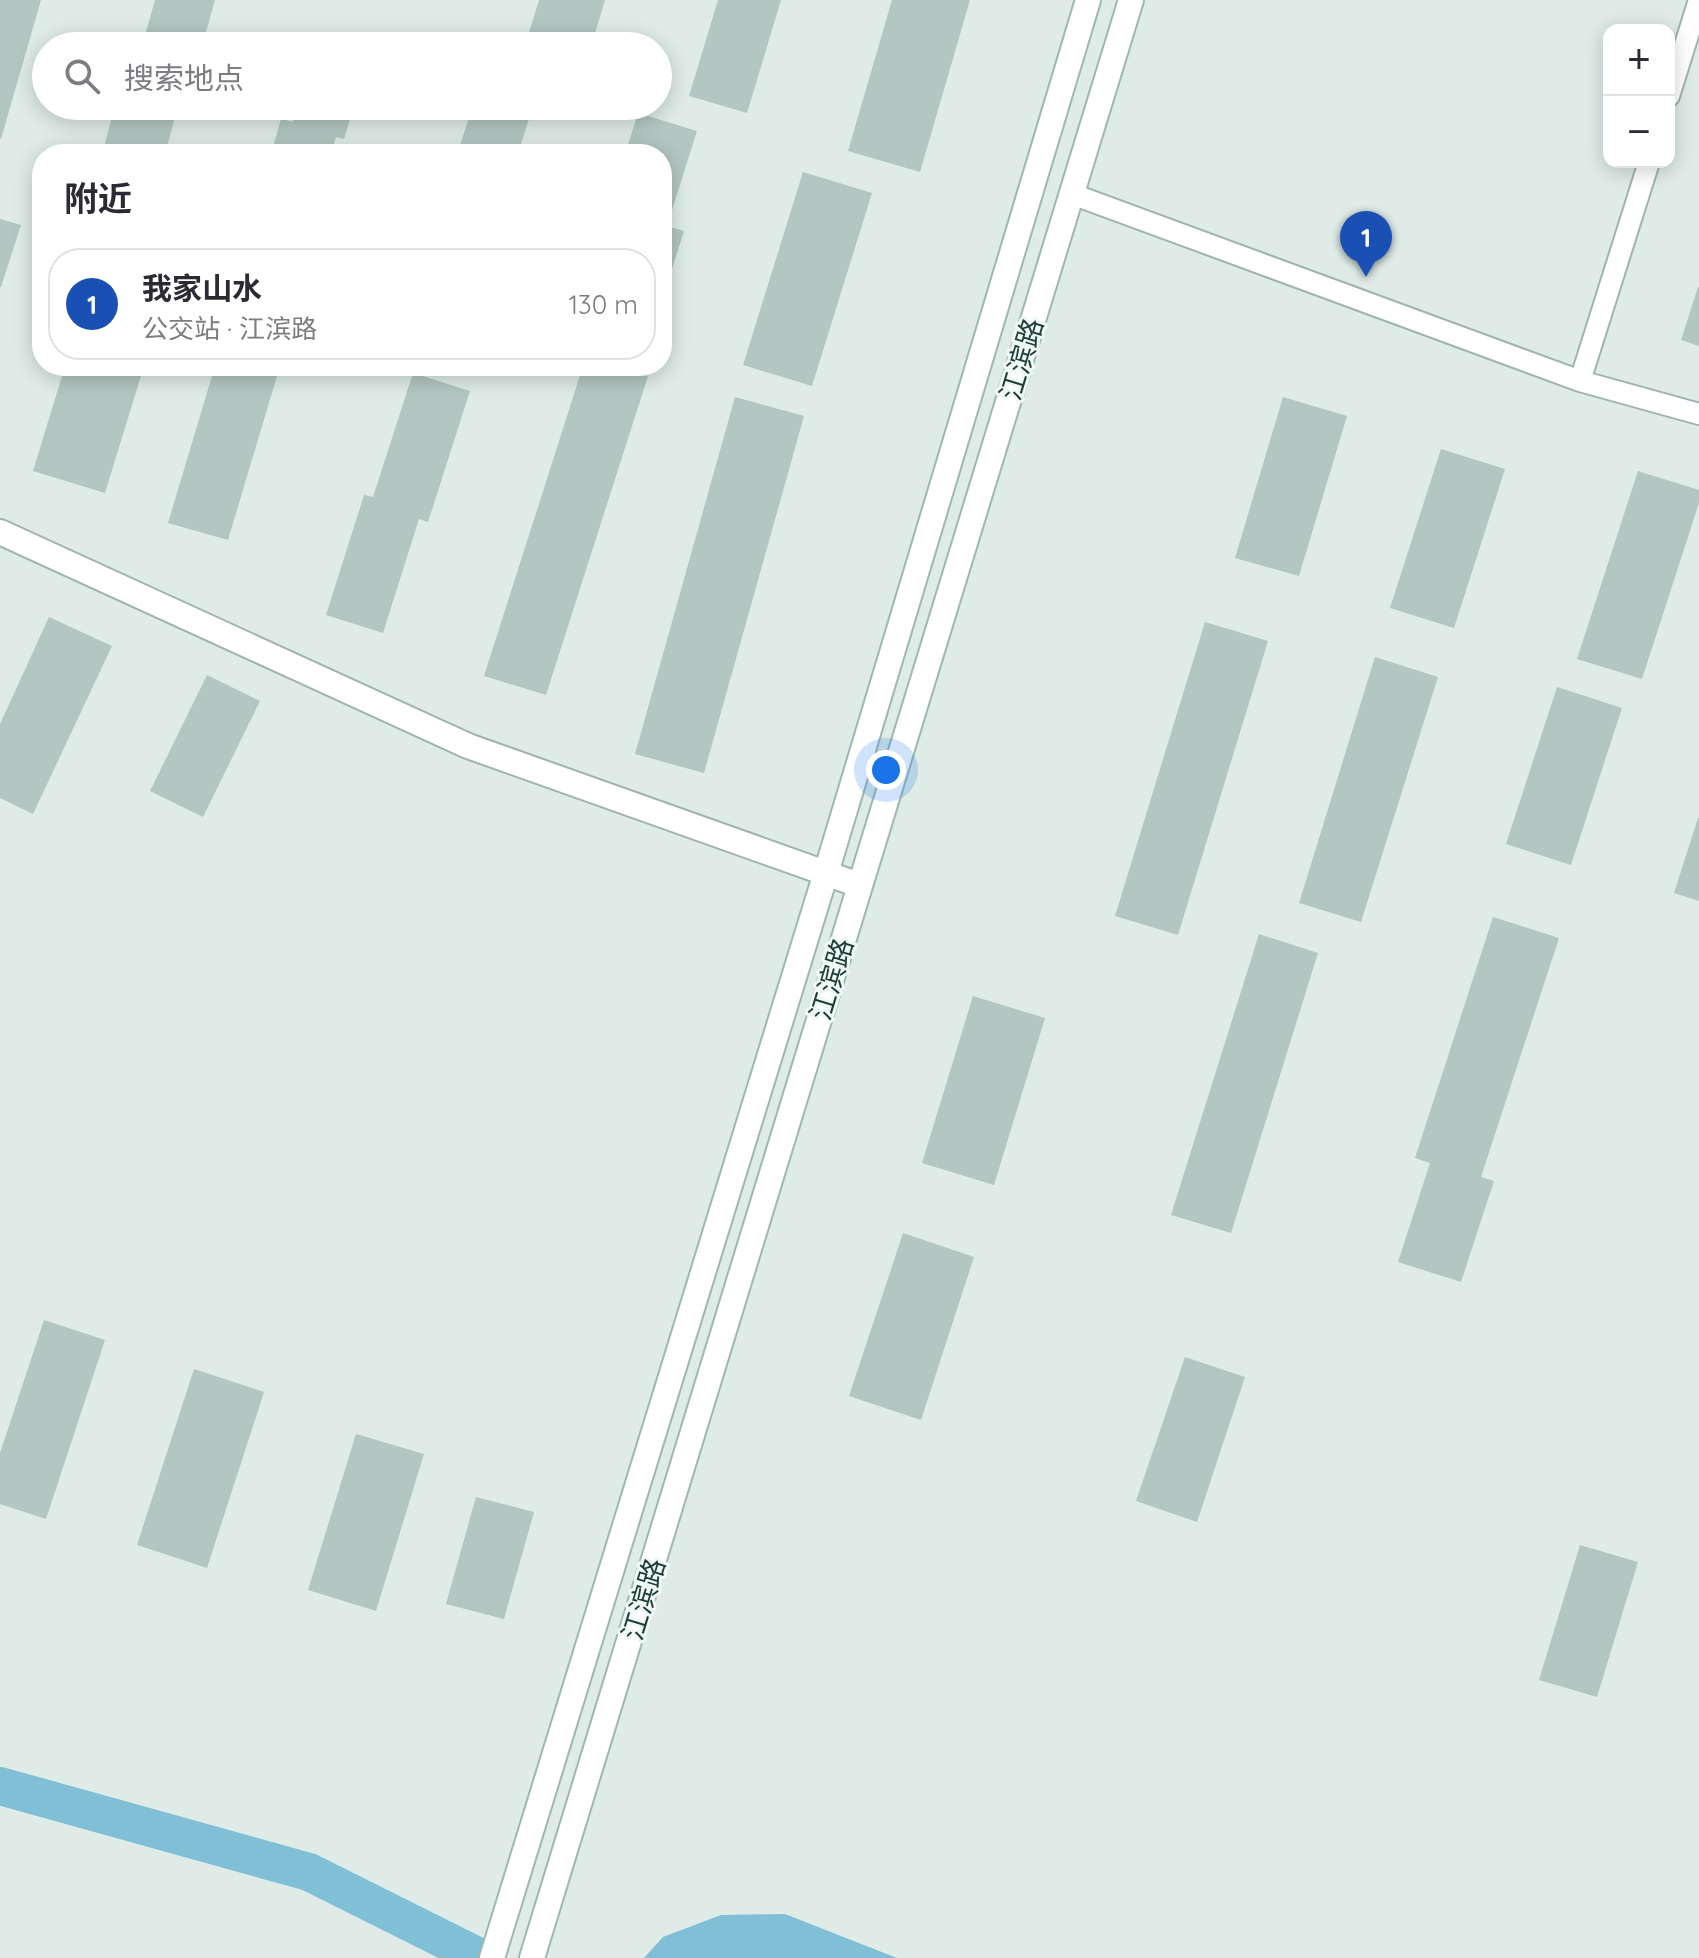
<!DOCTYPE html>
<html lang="zh">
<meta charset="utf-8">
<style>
:root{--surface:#fff;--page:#f7f7f7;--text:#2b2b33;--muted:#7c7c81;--line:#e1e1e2;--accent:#2563eb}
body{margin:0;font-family:Quicksand,"Noto Sans SC",sans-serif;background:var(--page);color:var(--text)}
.controls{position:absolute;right:24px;top:24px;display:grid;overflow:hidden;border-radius:16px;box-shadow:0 4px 20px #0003}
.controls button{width:72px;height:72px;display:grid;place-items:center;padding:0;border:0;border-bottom:2px solid var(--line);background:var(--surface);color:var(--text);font:40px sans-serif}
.you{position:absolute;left:886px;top:770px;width:28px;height:28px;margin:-20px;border:6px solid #fff;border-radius:50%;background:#1a73e8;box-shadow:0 0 0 12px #1a73e833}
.badge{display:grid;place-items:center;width:52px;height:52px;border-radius:50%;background:var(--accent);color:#fff;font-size:26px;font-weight:700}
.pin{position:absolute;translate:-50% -66px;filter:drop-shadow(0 2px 4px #0008)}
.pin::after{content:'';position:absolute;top:42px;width:28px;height:24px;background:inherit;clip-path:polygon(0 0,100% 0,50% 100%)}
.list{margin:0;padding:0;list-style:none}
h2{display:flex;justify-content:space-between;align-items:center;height:104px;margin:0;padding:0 32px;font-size:34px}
h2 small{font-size:26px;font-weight:400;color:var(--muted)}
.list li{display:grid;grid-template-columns:52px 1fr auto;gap:24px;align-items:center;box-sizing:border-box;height:112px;margin:0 16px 16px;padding:0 16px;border:2px solid var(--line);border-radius:32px}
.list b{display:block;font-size:30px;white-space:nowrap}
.list p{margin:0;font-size:26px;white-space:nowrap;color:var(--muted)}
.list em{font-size:26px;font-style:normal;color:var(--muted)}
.icon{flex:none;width:44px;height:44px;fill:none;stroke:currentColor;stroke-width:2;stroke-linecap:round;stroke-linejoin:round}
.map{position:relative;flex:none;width:1699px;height:1958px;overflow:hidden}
.search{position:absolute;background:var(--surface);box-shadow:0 4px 20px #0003;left:32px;top:32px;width:640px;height:88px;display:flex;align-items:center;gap:20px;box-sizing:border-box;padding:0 28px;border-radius:44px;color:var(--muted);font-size:30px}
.panel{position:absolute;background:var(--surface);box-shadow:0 4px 20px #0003;left:32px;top:144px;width:640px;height:232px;border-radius:32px}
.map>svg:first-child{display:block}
.water{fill:#80bfd6}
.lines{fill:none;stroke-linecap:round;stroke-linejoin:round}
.canal{stroke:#80bfd6;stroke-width:38}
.building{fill:#b3c6c1}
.lane-casing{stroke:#a1b3af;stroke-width:24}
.street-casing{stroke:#a1b3af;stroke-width:28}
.secondary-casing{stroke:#9cb8b1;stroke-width:28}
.lane{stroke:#fff;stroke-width:20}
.street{stroke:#fff;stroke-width:24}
.secondary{stroke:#fff;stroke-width:24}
.labels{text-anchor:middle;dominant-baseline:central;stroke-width:6;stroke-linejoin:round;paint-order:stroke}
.street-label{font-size:28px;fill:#1e3d38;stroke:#eff8f4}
</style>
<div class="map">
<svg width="1699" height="1958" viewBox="0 0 1699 1958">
<rect width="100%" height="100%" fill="#deebe7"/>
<path class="water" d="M785 1914 897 1958H644L663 1937 721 1915Z"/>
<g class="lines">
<path class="canal" d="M0 1786 309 1872 481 1958"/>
</g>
<path class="building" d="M0 0H41L1 139 0 138Z
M155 0H215L202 46H142Z
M539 0H605L591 46H525Z
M718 0H781L747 113 689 96Z
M892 0H970L920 172 848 151Z
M319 32 366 45V46H315Z
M115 106H178L165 154H102Z
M297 106H354L344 139 336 137 331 154H271L281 119 293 122Z
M473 106H533L518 154H457Z
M638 113 697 131 667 226 684 231 663 297 662 154H625Z
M803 172 872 193 812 386 743 365Z
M0 219 21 225 1 287H0Z
M1698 287H1699V346L1681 340Z
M65 366H144L105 493 33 471Z
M215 366H280L228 540 168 523Z
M583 366H614L648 376 546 695 484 676Z
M413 373 470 391 428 522 419 519 383 633 326 615 364 495 373 497Z
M735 397 804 416 704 773 635 754Z
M1283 397 1347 416 1299 576 1235 558Z
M1441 449 1505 469 1454 628 1390 608Z
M1638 471 1699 490V503L1642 679 1577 659Z
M49 617 112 646 33 814 0 798V724Z
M1205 622 1268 641 1178 935 1115 916Z
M1375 657 1438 677 1361 922 1299 903Z
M207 675 260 701 203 817 150 791Z
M1557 687 1622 708 1571 865 1506 844Z
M1698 818H1699V901L1674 893Z
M1493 917 1559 938 1481 1177 1494 1181 1461 1282 1398 1262 1430 1163 1415 1158Z
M1259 934 1318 953 1231 1233 1171 1215Z
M973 996 1045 1018 994 1185 922 1163Z
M903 1233 974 1257 921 1420 849 1396Z
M44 1320 105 1340 46 1519 0 1504V1453Z
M1185 1357 1245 1377 1197 1522 1136 1501Z
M194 1369 264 1392 207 1568 137 1545Z
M356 1434 424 1454 376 1611 308 1590Z
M476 1497 534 1512 504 1619 446 1604Z
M1580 1545 1638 1562 1597 1697 1539 1680Z"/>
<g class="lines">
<defs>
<path id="lane" d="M1669 96 1699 0
M1072 194 1580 381 1699 414
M1580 381 1649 162"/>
<path id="street" d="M0 532 468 746 859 885"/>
<path id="secondary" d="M492 1958 826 873 1088 0
M532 1958 1131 0"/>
</defs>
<use href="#lane" class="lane-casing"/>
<use href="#street" class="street-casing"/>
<use href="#secondary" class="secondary-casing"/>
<use href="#lane" class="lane"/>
<use href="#street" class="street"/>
<use href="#secondary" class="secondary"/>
</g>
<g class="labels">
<g class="street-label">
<text transform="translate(1021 359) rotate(-73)">江滨路</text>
<text transform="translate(831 979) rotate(-73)">江滨路</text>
<text transform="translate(643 1599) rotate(-73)">江滨路</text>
</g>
</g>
</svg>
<div class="controls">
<button>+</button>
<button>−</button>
</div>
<div class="you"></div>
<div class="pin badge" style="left:1366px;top:277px;background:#1a4fb4">1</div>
<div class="search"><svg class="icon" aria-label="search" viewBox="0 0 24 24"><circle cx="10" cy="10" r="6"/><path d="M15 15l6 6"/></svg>搜索地点</div>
<section class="panel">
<h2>附近<small></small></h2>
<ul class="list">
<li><span class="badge" style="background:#1a4fb4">1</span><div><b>我家山水</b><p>公交站 · 江滨路</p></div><em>130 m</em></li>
</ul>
</section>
</div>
